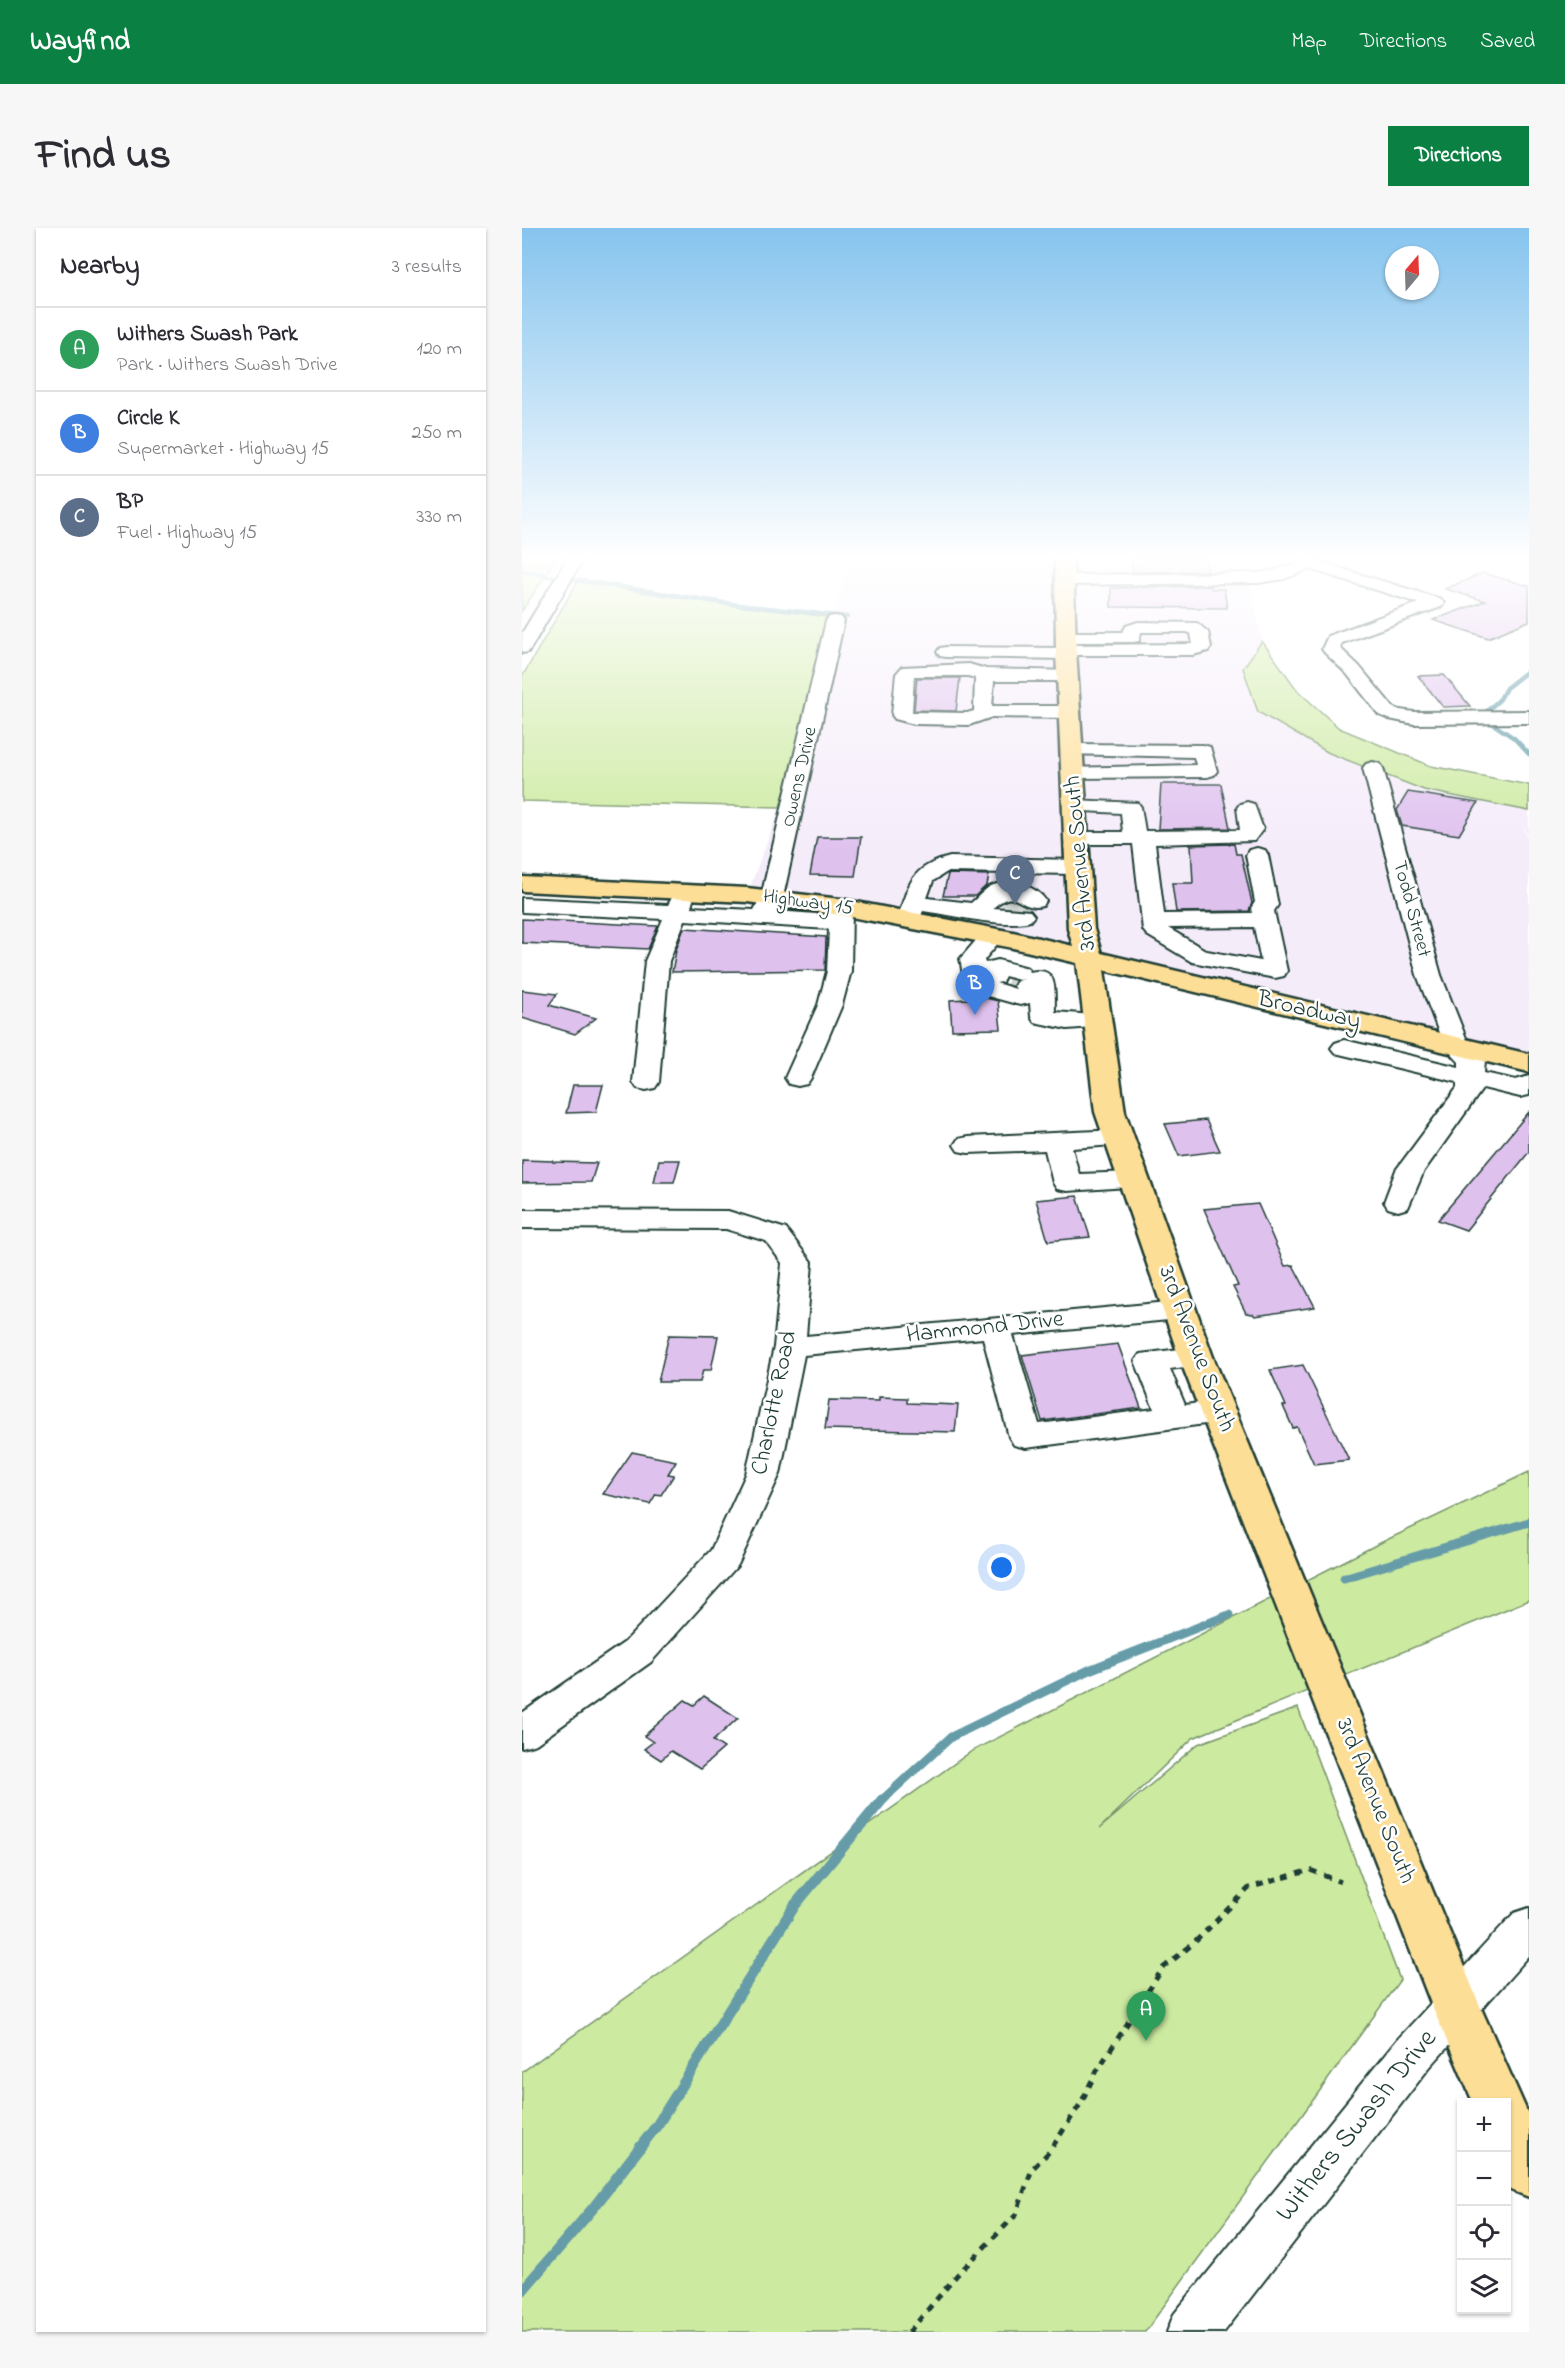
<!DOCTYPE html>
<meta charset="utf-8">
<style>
:root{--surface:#fff;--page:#f7f7f7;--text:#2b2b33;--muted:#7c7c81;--line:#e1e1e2;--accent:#0b8043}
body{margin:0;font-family:"Indie Flower",sans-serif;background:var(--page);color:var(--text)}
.controls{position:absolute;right:18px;bottom:18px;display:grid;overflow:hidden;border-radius:0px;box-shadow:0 2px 4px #0004}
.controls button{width:54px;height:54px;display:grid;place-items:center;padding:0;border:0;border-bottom:2px solid var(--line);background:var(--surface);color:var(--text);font:30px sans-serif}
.compass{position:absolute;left:863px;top:18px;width:54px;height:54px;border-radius:50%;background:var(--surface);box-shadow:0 2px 4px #0004;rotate:19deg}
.you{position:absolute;left:480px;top:1340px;width:21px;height:21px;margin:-15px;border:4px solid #fff;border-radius:50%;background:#1a73e8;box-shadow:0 0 0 9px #1a73e833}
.badge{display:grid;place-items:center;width:39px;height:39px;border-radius:50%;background:var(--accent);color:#fff;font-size:20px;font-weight:700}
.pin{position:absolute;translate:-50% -50px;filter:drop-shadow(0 2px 3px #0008)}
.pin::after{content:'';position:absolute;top:32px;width:21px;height:18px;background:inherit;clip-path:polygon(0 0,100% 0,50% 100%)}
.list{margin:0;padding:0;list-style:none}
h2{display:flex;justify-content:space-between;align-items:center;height:78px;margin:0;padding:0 24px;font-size:26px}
h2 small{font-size:20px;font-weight:400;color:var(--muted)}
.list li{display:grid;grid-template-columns:39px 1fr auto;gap:18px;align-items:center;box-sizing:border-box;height:84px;padding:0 24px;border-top:2px solid var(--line)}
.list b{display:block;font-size:22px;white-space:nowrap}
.list p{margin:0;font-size:20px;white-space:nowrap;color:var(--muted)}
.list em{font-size:20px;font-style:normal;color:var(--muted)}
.icon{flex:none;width:33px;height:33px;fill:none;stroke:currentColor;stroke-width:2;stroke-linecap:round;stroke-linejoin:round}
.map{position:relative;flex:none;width:1007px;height:2104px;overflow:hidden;border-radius:0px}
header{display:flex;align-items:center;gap:36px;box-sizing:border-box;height:84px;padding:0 30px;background:var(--accent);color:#fff}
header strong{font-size:28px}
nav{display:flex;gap:33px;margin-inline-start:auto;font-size:21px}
.intro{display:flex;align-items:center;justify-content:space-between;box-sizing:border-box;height:144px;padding:0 36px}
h1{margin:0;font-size:42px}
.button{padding:15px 27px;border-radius:0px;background:var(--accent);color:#fff;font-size:21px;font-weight:700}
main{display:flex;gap:36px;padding:0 36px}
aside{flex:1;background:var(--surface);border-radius:0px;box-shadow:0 2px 4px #0004}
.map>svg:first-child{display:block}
.built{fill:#f5ecfa}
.green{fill:#cdeaa1;stroke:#76946a;stroke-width:1.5}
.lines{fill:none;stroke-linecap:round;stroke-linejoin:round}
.stream-far2{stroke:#659ca8;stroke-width:4.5}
.stream-far1{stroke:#659ca8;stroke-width:9}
.stream{stroke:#659ca8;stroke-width:11}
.building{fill:#dfc1ee;stroke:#1f3d34;stroke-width:1.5}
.minor-tunnel{stroke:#d2d8d6;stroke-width:22;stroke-dasharray:22 11;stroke-linecap:butt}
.minor-casing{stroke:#1f3d34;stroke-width:4}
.major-casing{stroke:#1f3d34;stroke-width:5}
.path{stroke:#1f3d34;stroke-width:5;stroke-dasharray:7 7;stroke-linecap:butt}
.minor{fill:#fff;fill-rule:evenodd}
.major{fill:#fdde96;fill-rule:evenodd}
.labels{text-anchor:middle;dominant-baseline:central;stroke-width:5;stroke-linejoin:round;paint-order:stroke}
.far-street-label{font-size:20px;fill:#1f3d34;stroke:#fff}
.street-label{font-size:24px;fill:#1f3d34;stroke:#fff}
.near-street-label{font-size:28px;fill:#1f3d34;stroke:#fff}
</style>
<header>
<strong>Wayfind</strong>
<nav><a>Map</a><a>Directions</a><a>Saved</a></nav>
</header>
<div class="intro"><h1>Find us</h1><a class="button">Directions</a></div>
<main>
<aside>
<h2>Nearby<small>3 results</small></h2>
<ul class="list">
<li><span class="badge" style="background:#2e9e5b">A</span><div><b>Withers Swash Park</b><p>Park · Withers Swash Drive</p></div><em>120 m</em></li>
<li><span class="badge" style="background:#3f7fe0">B</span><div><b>Circle K</b><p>Supermarket · Highway 15</p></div><em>250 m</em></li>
<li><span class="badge" style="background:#5c6f8a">C</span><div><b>BP</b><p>Fuel · Highway 15</p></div><em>330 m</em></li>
</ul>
</aside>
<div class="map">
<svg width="1007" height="2104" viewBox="0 0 1007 2104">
<rect width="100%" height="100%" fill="#fff"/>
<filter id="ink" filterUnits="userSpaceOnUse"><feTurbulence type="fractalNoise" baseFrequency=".0167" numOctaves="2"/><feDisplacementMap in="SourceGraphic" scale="12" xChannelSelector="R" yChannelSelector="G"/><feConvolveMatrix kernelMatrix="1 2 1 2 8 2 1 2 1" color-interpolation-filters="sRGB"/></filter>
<g filter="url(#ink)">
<path class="built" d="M330 328H725V342L740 413 721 440 807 525 1007 558V610L1000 595 1007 615V835L567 730 225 667 258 579 310 390Z"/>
<path class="green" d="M0 328H36L0 383Z
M57 351 310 390 258 579 0 573V449Z
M740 413 776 463 817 500 909 538 1007 557V583L902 562 807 525 736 484 721 440Z
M1007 1244V1372L671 1510 577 1601 676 1516 776 1480 878 1752 623 2104H0V1844L450 1523 854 1317Z"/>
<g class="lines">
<path class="stream-far2" d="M0 343 32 349
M52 352 201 375 325 389
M964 484 978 471 984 460 1007 442
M968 494 992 510 1007 526"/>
<path class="stream-far1" d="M822 1350 1007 1294
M358 1574 429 1509 567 1442 707 1387"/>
<path class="stream" d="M0 2063 72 1979 136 1896 273 1677 360 1572"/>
</g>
<path class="building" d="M609 330 684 331 686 343 611 344Z
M961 345 1007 358V393L966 410 911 392 963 373 923 361Z
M689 358 690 361H702L705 380 589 379V360Z
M922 447 948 478 921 479 896 448Z
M395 450H438L434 483 392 482Z
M639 556H699L708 600 636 601Z
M886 564 956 575 937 607 880 598 875 582Z
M295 609H339L333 648 288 647Z
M712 616 714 626H719L730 675 727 683 654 684 650 655H671L669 617Z
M426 646 467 647 465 657 453 668H421Z
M0 691 135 698H136L126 721 0 715Z
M162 700 304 709 303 742 150 744 154 722Z
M0 762 35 766 27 777 74 790 53 806 0 790Z
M464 770 476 773 479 801 430 802 428 772Z
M51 857H81L74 884 44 885Z
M1007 884V924L944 1002 916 992Z
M684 892 698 923 657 928 643 896Z
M0 932 31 933V934L75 935 69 954 0 955Z
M137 932H158L152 954H132Z
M555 968 568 1009 526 1013 514 972Z
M736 976 763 1038 771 1037 793 1079 733 1088 731 1086 724 1085 711 1059 716 1058 682 981Z
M147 1107 196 1108 189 1142H181L178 1154H136Z
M596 1116 619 1180 520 1193 500 1127Z
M781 1137 827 1232 792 1236 775 1199 771 1200 761 1178H764L748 1142Z
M357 1169 385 1170V1175L436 1177 433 1204 303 1201 307 1172 357 1173Z
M110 1224 154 1233 146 1246 152 1247 139 1267 134 1266 128 1276 81 1266Z
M182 1468 216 1490 191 1513 202 1520 178 1541 149 1523 139 1532 122 1521 131 1514 122 1508 163 1472 172 1477Z"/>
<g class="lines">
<path class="minor-tunnel" d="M487 685 502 670
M486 753 504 758"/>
<defs>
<path id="minor" d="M47 328H63L9 420 6 424 0 425V405Z
M788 331 919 371 922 375 919 379 820 415 818 420 837 438 871 479 878 482 892 484 1007 483V495L892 496 867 491 857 487 825 446 803 425 800 421 806 408 896 375 788 341 762 351 736 355 543 357 535 352 543 347 736 345 753 342Z
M313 388 319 389 322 393 261 669 254 683 307 687 308 679 311 674 319 672 327 674 330 679 329 743 320 777 289 850 285 856 276 858 267 856 263 850 296 777 305 743 307 701 163 692 147 733 137 854 133 860 124 862 115 860 111 854 123 733 141 691 0 684V670L146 677 153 664 161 662 169 664 172 669 169 679 232 682 239 669 304 393 307 389Z
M616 394 675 395 686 404 689 419 686 423 671 427H552L544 431 424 429 418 428 415 424 418 420 424 419 536 420 544 417 671 416 669 406 665 404H619L617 413 611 414H543L537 413 534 409 537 405 543 404H601L604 398Z
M447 436 464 441 552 443 554 447 552 451 545 453H472L470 478H548L555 480 558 484 555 488 548 490 470 489 447 497 392 496 373 491 370 487 374 446 380 439ZM392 448H446L453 450 452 483 445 485 390 484Z
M550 516 681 517 688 519 695 543 692 547 685 549 550 550 543 548 540 544 543 540 674 537 672 529 543 526 540 522 543 518Z
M851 534 858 536 861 540 919 747 946 815 963 832 962 845 994 852 1007 848V867L998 869 961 860 902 943 886 980 876 983 866 980 862 974 874 942 935 860V854L813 825 809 820 813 815 822 812 937 839V834L922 818 895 747 841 540 844 536Z
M551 572 616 575 619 579 623 603 718 602 715 580 718 576 725 574 732 576 741 601 732 613 633 616 642 686 730 685 729 680 733 674 724 627 727 622 735 620 743 622 746 627 756 677 752 683 765 743 762 748 753 750 670 734 625 707 621 702 611 616H553L545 615 542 610 545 605 553 604H601L599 585 544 582 541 578 544 574ZM732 699 739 733 685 723 646 700Z
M428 629 555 632 563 634 566 639 563 644 555 646 425 644 411 653 405 670 449 675C454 671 461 663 467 659 486 650 513 656 524 673L521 678C496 684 496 657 471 680L508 683 512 688 508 693C481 700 431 687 401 683L395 697 387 699 379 697 375 692C387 656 388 639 428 629Z
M470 701 478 703 482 708 462 732 463 735 476 732 506 740 508 744C538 737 532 765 533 784L584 788 588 793 584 798 545 801 512 794 509 789 508 775 498 777 444 762C440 755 441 741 438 731L462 703ZM483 748 497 752 503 751 495 753 492 758 494 761 474 755 480 754Z
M597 902 607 904 611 910 607 916 550 920 557 946 612 944 622 946 626 952 622 958 545 963 535 961 531 955 523 922 446 925 436 923 432 917 436 911 446 909Z
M0 982 206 983 264 1001 290 1035 284 1108 657 1073 668 1075 672 1082 668 1089 657 1091 491 1107 517 1196 632 1181 613 1133 618 1126 674 1119 685 1122 690 1129 685 1136 648 1141 663 1177 698 1172 709 1176 714 1183 709 1190 698 1194 504 1220 492 1217 487 1209 461 1110 282 1127 258 1246 216 1337 129 1434 14 1516 0 1520V1485L103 1414 189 1322 224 1246 252 1119 260 1035 244 1013 204 1001 0 1000Z
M1007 1680V1728L907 1840 702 2104H645L652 2086 875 1812 992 1685Z"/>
<path id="major" d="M533 328H551L554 422 572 701 579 725 1007 826V844L582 742 603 884 691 1129 958 1778 1007 1888V1969L989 1962 984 1953V1874H951L910 1778 657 1129 573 884 555 735 491 720 319 687 225 674 0 663V649L225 660 319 671 491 704 551 718 546 701 534 422Z"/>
</defs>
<use href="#minor" class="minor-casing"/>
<use href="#major" class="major-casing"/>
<path class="path" d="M387 2104 435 2047 494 1987 510 1941 527 1924 559 1875 573 1846 641 1740 672 1715 727 1660 788 1642 819 1654"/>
<use href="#minor" class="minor"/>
<use href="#major" class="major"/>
</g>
</g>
<linearGradient id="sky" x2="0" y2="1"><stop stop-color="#86c4ee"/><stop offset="0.53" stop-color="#fff"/><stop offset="1" stop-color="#fff" stop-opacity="0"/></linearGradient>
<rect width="1007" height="623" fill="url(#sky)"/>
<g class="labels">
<g class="far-street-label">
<text transform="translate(278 549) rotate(-77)">Owens Drive</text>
<text transform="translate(286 675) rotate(8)">Highway 15</text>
<text transform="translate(889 681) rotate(75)">Todd Street</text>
</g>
<g class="street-label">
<text transform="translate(559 635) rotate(-95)">3rd Avenue South</text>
<text transform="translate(787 783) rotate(13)">Broadway</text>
<text transform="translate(463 1100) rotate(-6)">Hammond Drive</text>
<text transform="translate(674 1121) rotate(69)">3rd Avenue South</text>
<text transform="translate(253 1175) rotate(-78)">Charlotte Road</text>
<text transform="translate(853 1573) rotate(68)">3rd Avenue South</text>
</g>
<g class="near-street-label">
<text transform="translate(835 1898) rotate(-51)">Withers Swash Drive</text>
</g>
</g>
</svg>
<div class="controls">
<button>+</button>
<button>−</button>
<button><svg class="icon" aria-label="locate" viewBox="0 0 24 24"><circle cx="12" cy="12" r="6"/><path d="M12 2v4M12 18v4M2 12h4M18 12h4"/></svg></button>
<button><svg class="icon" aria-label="layers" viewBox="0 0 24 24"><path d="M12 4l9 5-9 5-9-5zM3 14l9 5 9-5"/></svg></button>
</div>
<svg class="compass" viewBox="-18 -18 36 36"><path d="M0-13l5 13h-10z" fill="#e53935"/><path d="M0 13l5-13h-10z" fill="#7c7c81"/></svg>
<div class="you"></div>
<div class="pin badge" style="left:624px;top:1813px;background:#2e9e5b">A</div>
<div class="pin badge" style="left:453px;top:787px;background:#3f7fe0">B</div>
<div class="pin badge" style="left:493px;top:677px;background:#5c6f8a">C</div>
</div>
</main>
